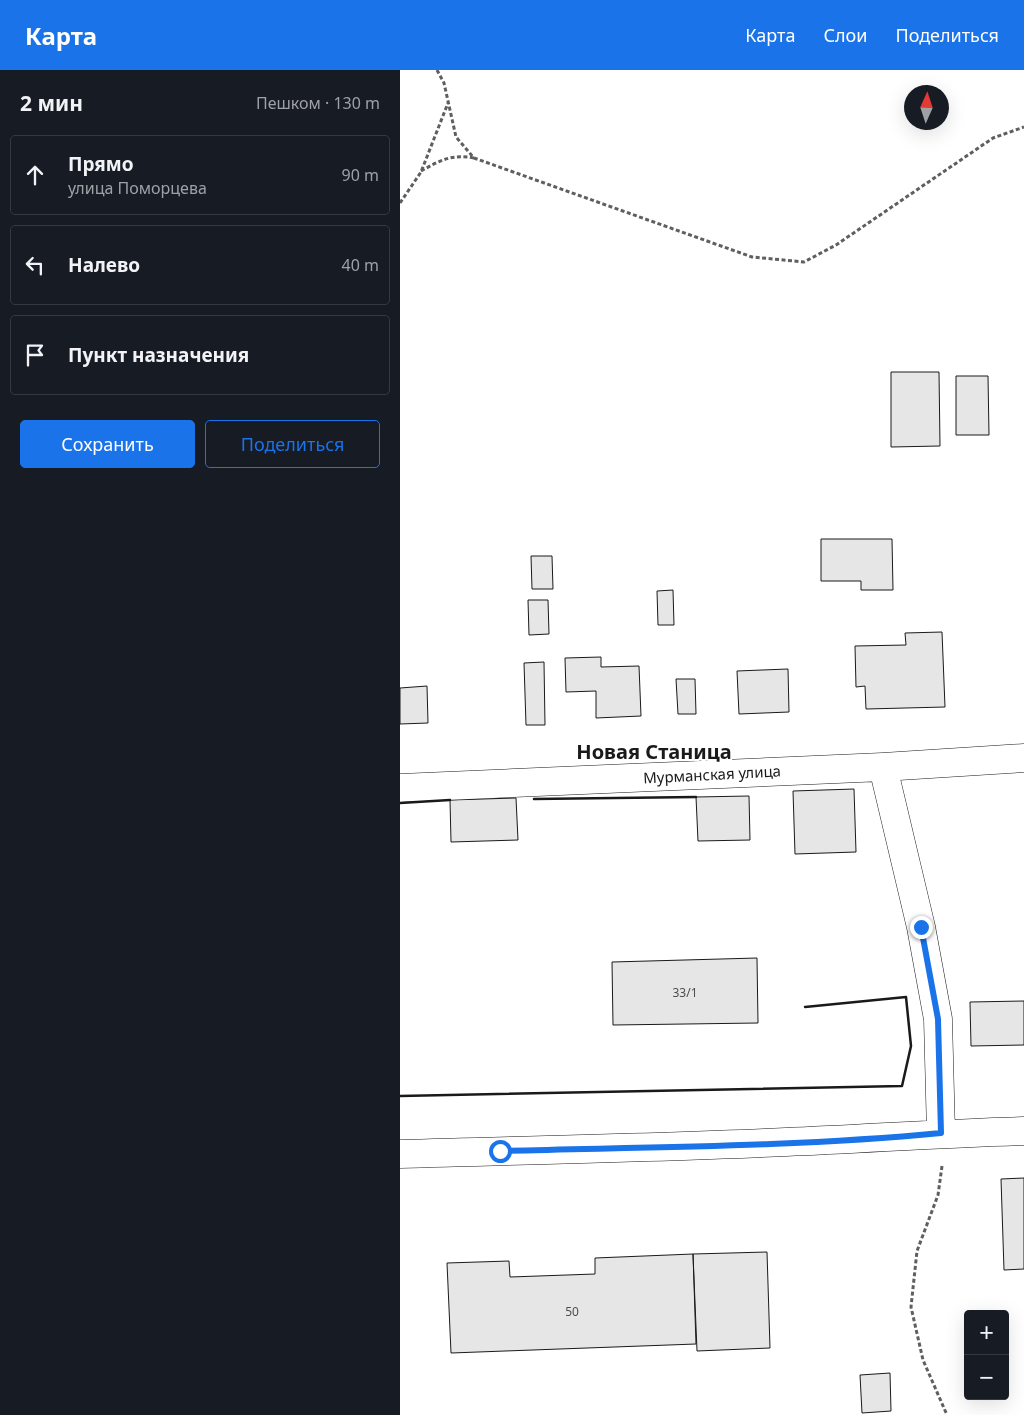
<!DOCTYPE html>
<html lang="ru">
<meta charset="utf-8">
<style>
:root{--surface:#171b24;--page:#20242c;--text:#f1f3f6;--muted:#9ea1a6;--line:#363941;--accent:#1a73e8}
body{margin:0;font-family:"Noto Sans",sans-serif;background:var(--page);color:var(--text)}
.controls{position:absolute;right:15px;bottom:15px;display:grid;overflow:hidden;border-radius:5px;box-shadow:0 5px 20px #0002}
.controls button{width:45px;height:45px;display:grid;place-items:center;padding:0;border:0;border-bottom:1px solid var(--line);background:var(--surface);color:var(--text);font:25px sans-serif}
.compass{position:absolute;left:504px;top:15px;width:45px;height:45px;border-radius:50%;background:var(--surface);box-shadow:0 5px 20px #0002;rotate:3deg}
.stop{position:absolute;width:15px;height:15px;margin:-11px;border:4px solid #1a73e8;border-radius:50%;background:#fff}
.stop.end{background:#1a73e8;border-color:#fff;box-shadow:0 1px 5px #0008}
.list{margin:0;padding:0;list-style:none}
h2{display:flex;justify-content:space-between;align-items:center;height:65px;margin:0;padding:0 20px;font-size:21px}
h2 small{font-size:16px;font-weight:400;color:var(--muted)}
.list li{display:grid;grid-template-columns:32px 1fr auto;gap:15px;align-items:center;box-sizing:border-box;height:80px;margin:0 10px 10px;padding:0 10px;border:1px solid var(--line);border-radius:5px}
.list b{display:block;font-size:19px;white-space:nowrap}
.list p{margin:0;font-size:16px;white-space:nowrap;color:var(--muted)}
.list em{font-size:16px;font-style:normal;color:var(--muted)}
.actions{display:flex;gap:10px;padding:15px 20px}
.actions a{flex:1;padding:11px 0;border:1px solid var(--accent);border-radius:5px;text-align:center;font-size:18px;color:var(--accent)}
.actions .main{background:var(--accent);color:#fff}
.icon{flex:none;width:28px;height:28px;fill:none;stroke:currentColor;stroke-width:2;stroke-linecap:round;stroke-linejoin:round}
.map{position:relative;flex:none;width:624px;height:1345px;overflow:hidden}
header{display:flex;align-items:center;gap:30px;box-sizing:border-box;height:70px;padding:0 25px;background:var(--accent);color:#fff}
header strong{font-size:24px}
nav{display:flex;gap:28px;margin-inline-start:auto;font-size:18px}
main{display:flex}
aside{flex:1;background:var(--surface)}
.map>svg:first-child{display:block}
.building{fill:#e6e6e6;stroke:#1a1a1a}
.lines{fill:none;stroke-linecap:round;stroke-linejoin:round}
.minor-casing{stroke:#1a1a1a;stroke-width:29}
.path{stroke:#5f5f5f;stroke-width:3;stroke-dasharray:4 2.5;stroke-linecap:butt}
.minor{stroke:#fff;stroke-width:28}
.wall{stroke:#1a1a1a;stroke-width:2.5}
.route{stroke:#1a73e8;stroke-width:6}
.labels{text-anchor:middle;dominant-baseline:central;stroke-width:4;stroke-linejoin:round;paint-order:stroke}
.number-label{font-size:12px;fill:#4d4d4d}
.street-label{font-size:15px;fill:#1a1a1a;stroke:#fff}
.district-label{font-size:20px;font-weight:bold;fill:#1a1a1a;stroke:#fff}
</style>
<header>
<strong>Карта</strong>
<nav><a>Карта</a><a>Слои</a><a>Поделиться</a></nav>
</header>
<main>
<aside>
<h2>2 мин<small>Пешком · 130 m</small></h2>
<ul class="list">
<li><svg class="icon" aria-label="ahead" viewBox="0 0 24 24"><path d="M12 20V5M6 11l6-6 6 6"/></svg><div><b>Прямо</b><p>улица Поморцева</p></div><em>90 m</em></li>
<li><svg class="icon" aria-label="left" viewBox="0 0 24 24"><path d="M17 20v-9H6M10 6l-5 5 5 5"/></svg><div><b>Налево</b></div><em>40 m</em></li>
<li><svg class="icon" aria-label="arrive" viewBox="0 0 24 24"><path d="M6 21V4h12l-3 4 3 4H6"/></svg><div><b>Пункт назначения</b></div></li>
</ul>
<div class="actions"><a class="main">Сохранить</a><a>Поделиться</a></div>
</aside>
<div class="map">
<svg width="624" height="1345" viewBox="0 0 624 1345">
<rect width="100%" height="100%" fill="#fff"/>
<path class="building" d="M491 302H539L540 376 491 377Z
M556 306H588L589 365H556Z
M421 469H492L493 520H461V511H421Z
M131 486H152L153 519H132Z
M273 520 274 555H258L257 521Z
M128 530H148L149 564 129 565Z
M542 562 545 637 466 639 465 616 456 617 455 576 506 575 505 563Z
M201 587V597L239 596 241 646 196 648V621L166 622 165 588Z
M144 592 145 655H126L124 593Z
M388 599 389 642 339 644 337 601Z
M276 609H295L296 644H278Z
M27 616 28 653 0 654V618Z
M454 719 456 782 395 784 393 721Z
M349 726 350 770 298 771 296 727Z
M116 728 118 770 51 772 50 730Z
M357 888 358 953 213 955 212 892Z
M624 931V975L571 976 570 932Z
M624 1108V1199L604 1200 601 1109Z
M367 1182 370 1278 297 1281 293 1184Z
M293 1184 296 1274 51 1283 47 1193 109 1191 110 1207 195 1204V1188Z
M490 1303 491 1341 462 1343 460 1305Z"/>
<g class="lines">
<defs>
<path id="minor" d="M483 697 521 857 538 949 541 1063
M0 718 483 697 624 688
M0 1084C129 1080 257 1078 386 1072 465 1069 544 1063 624 1061"/>
</defs>
<use href="#minor" class="minor-casing"/>
<path class="path" d="M37 0 44 13 56 67 74 88 352 187 404 192 436 175 593 68 624 57
M21 101C41 90 51 84 74 88
M0 133 21 102 48 33
M542 1096 538 1125 517 1181 511 1237 523 1290 547 1345"/>
<use href="#minor" class="minor"/>
<path class="wall" d="M134 729 296 727
M0 733 50 730
M0 1026 502 1016 511 976 506 927 405 937"/>
</g>
<g class="lines">
<path class="route" d="M100 1081C246 1077 396 1077 541 1063L538 949 521 857"/>
</g>
<g class="labels">
<g class="number-label">
<text x="285" y="922">33/1</text>
<text x="172" y="1241">50</text>
</g>
<g class="street-label">
<text transform="translate(312 704) rotate(-3)">Мурманская улица</text>
</g>
<g class="district-label">
<text x="254" y="681">Новая Станица</text>
</g>
</g>
</svg>
<div class="controls">
<button>+</button>
<button>−</button>
</div>
<svg class="compass" viewBox="-18 -18 36 36"><path d="M0-13l5 13h-10z" fill="#e53935"/><path d="M0 13l5-13h-10z" fill="#9ea1a6"/></svg>
<div class="stop" style="left:100px;top:1081px"></div>
<div class="stop end" style="left:521px;top:857px"></div>
</div>
</main>
